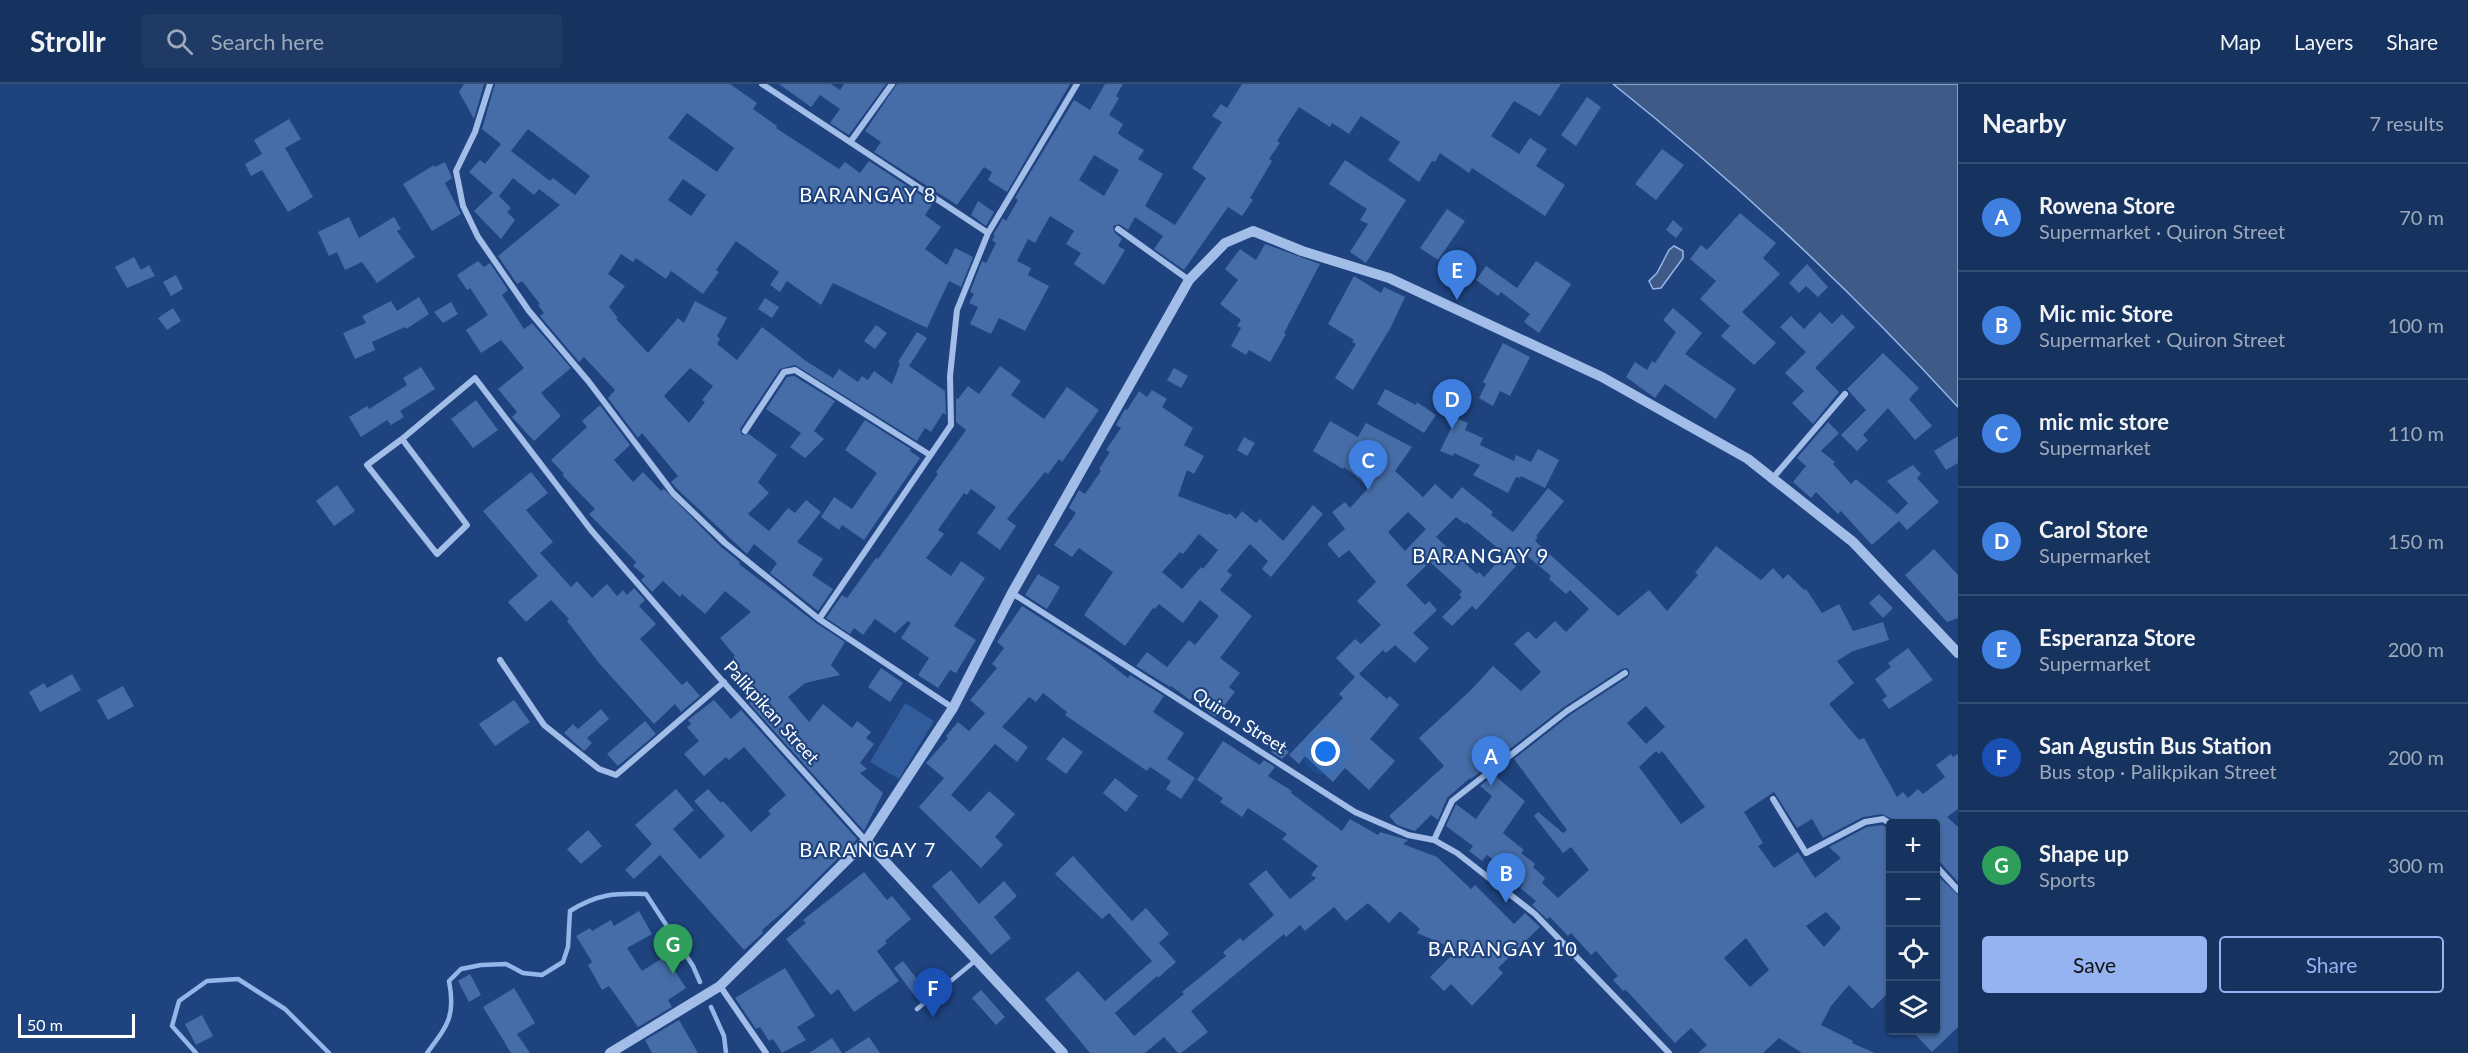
<!DOCTYPE html>
<meta charset="utf-8">
<style>
:root{--surface:#16325e;--page:#1f3a64;--text:#f1f3f6;--muted:#9eaabc;--line:#354d73;--accent:#95b2f1}
body{margin:0;font-family:Lato,sans-serif;background:var(--page);color:var(--text)}
.controls{position:absolute;right:18px;bottom:18px;display:grid;overflow:hidden;border-radius:6px;box-shadow:0 2px 4px #0004}
.controls button{width:54px;height:54px;display:grid;place-items:center;padding:0;border:0;border-bottom:2px solid var(--line);background:var(--surface);color:var(--text);font:30px sans-serif}
.scale{position:absolute;left:18px;bottom:15px;width:117px;box-sizing:border-box;padding-left:6px;border:3px solid #fff;border-top:0;font-size:16px;line-height:21px;white-space:nowrap;color:#fff;-webkit-text-stroke:4px #1e437e;paint-order:stroke}
.you{position:absolute;left:1326px;top:668px;width:21px;height:21px;margin:-15px;border:4px solid #fff;border-radius:50%;background:#1a73e8;box-shadow:0 0 0 9px #1a73e833}
.badge{display:grid;place-items:center;width:39px;height:39px;border-radius:50%;background:var(--accent);color:#fff;font-size:20px;font-weight:700}
.pin{position:absolute;translate:-50% -50px;filter:drop-shadow(0 2px 3px #0008)}
.pin::after{content:'';position:absolute;top:32px;width:21px;height:18px;background:inherit;clip-path:polygon(0 0,100% 0,50% 100%)}
.list{margin:0;padding:0;list-style:none}
h2{display:flex;justify-content:space-between;align-items:center;height:78px;margin:0;padding:0 24px;font-size:26px}
h2 small{font-size:20px;font-weight:400;color:var(--muted)}
.list li{display:grid;grid-template-columns:39px 1fr auto;gap:18px;align-items:center;box-sizing:border-box;height:108px;padding:0 24px;border-top:2px solid var(--line)}
.list b{display:block;font-size:22px;white-space:nowrap}
.list p{margin:0;font-size:20px;white-space:nowrap;color:var(--muted)}
.list em{font-size:20px;font-style:normal;color:var(--muted)}
.actions{display:flex;gap:12px;padding:18px 24px}
.actions a{flex:1;padding:14px 0;border:2px solid var(--accent);border-radius:6px;text-align:center;font-size:21px;color:var(--accent)}
.actions .main{background:var(--accent);color:#111}
.icon{flex:none;width:33px;height:33px;fill:none;stroke:currentColor;stroke-width:2;stroke-linecap:round;stroke-linejoin:round}
.map{position:relative;flex:none;width:1958px;height:969px;overflow:hidden}
header{display:flex;align-items:center;gap:36px;box-sizing:border-box;height:84px;padding:0 30px;background:var(--surface);border-bottom:2px solid var(--line)}
header strong{font-size:28px}
nav{display:flex;gap:33px;margin-inline-start:auto;font-size:21px}
.search{width:420px;height:54px;background:var(--page);display:flex;align-items:center;gap:15px;box-sizing:border-box;padding:0 21px;border-radius:6px;color:var(--muted);font-size:22px}
main{display:flex}
aside{flex:1;background:var(--surface)}
.map>svg:first-child{display:block}
.green{fill:#305c9c}
.water{fill:#3f5a86;stroke:#94b7e9;stroke-width:1.5}
.lines{fill:none;stroke-linecap:round;stroke-linejoin:round}
.stream{stroke:#94b7e9;stroke-width:4.5}
.building{fill:#466da7;fill-rule:evenodd}
.service{stroke:#a1bde8;stroke-width:4.5}
.minor{stroke:#a1bde8;stroke-width:6}
.tertiary{stroke:#a1bde8;stroke-width:10}
.labels{text-anchor:middle;dominant-baseline:central;stroke-width:4.5;stroke-linejoin:round;paint-order:stroke}
.street-label{font-size:18px;fill:#fff;stroke:#1e437e}
.neighbourhood-label{font-size:20px;letter-spacing:1.5px;fill:#fff;stroke:#1e437e}
</style>
<header>
<strong>Strollr</strong>
<div class="search"><svg class="icon" aria-label="search" viewBox="0 0 24 24"><circle cx="10" cy="10" r="6"/><path d="M15 15l6 6"/></svg>Search here</div>
<nav><a>Map</a><a>Layers</a><a>Share</a></nav>
</header>
<main>
<div class="map">
<svg width="1958" height="969" viewBox="0 0 1958 969">
<rect width="100%" height="100%" fill="#1e437e"/>
<path class="green" d="M905 619 934 637 899 695 870 678Z"/>
<path class="water" d="M1613 0H1958V323C1851 206 1737 99 1613 0Z
M1674 162 1683 167V174L1661 204 1653 205 1649 197 1657 189 1669 166Z"/>
<g class="lines">
<path class="stream" d="M711 923 724 952 726 969
M196 969 172 942 179 917 207 897 238 895 285 925 329 969
M427 969C447 942 456 933 449 897L461 885 481 881 506 880 523 889 542 891 563 878 568 863 570 827C597 810 614 809 646 810L693 882 700 898"/>
</g>
<path class="building" d="M464 0H484L474 35 459 8Z
M495 0H730L757 19 753 25 777 42 776 44 839 85 845 78 860 89 869 77 933 119 925 131 941 143 925 165 947 181 955 164 973 173 961 203 949 197 927 244 833 199 821 221 787 197 780 208 770 201 779 188 736 157 716 186 719 188 703 210 671 187 666 195 636 174 633 178 621 170 608 190 625 202 609 223 618 234 616 235 648 269 678 234 684 239 695 217 727 234 717 252 720 255 717 260 737 276 762 243 806 277 833 294 839 285 858 298 862 292 868 296 874 287 892 300 900 280 898 278 917 248 927 254 909 282 945 307 946 331 943 329 931 348 925 344 917 357 795 281 780 285 740 345 742 351 749 350 777 371 758 398 769 409 748 430 769 447 788 424 795 429 806 416 821 428 797 458 823 475 812 491 833 505 818 527 770 489 777 479 754 460 747 470 677 405 671 398 678 392 642 349 638 354 608 314 615 306 584 273 579 278 540 232 544 229 538 221 540 220 522 197 517 200 498 172 560 121 539 105 534 111 513 94 499 112 511 124 507 128 515 136 501 155 474 127 493 109 469 88 480 76 485 80 501 60 482 45ZM687 29 734 64 717 88 668 54ZM528 45 590 92 575 111 553 94 550 97 511 67ZM683 95 706 111 691 132 668 116ZM690 284 713 302 702 316 705 318 689 339 664 312Z
M779 0H831L840 6 844 0H886L849 51 830 39 840 25 820 11 811 23Z
M897 0H1070L1007 108 988 96 992 88 984 83 957 121 874 68 881 58 865 47Z
M1105 0H1123L1116 12 1119 14 1109 31 1123 40 1118 49 1121 52 1144 66 1138 75 1163 90 1145 122 1175 141 1206 94 1192 84 1222 38 1212 32 1221 20 1227 24 1242 0H1561L1540 32 1514 17 1491 52 1519 70 1530 54 1547 65 1536 82 1565 101 1545 132 1472 84 1469 89 1440 69 1435 78 1432 77 1419 98 1388 76 1400 58 1361 32 1349 50 1332 39 1330 43 1299 23 1277 57 1280 59 1269 75 1272 77 1250 114 1253 116 1242 132 1228 123 1184 186 1154 165 1163 152 1135 133 1128 146 1119 140 1113 142 1114 148 1122 155 1118 162 1125 166 1104 201 1074 180 1081 169 1066 160 1074 147 1050 132 1035 159 1028 155 1017 177 1031 184 1028 191 1049 202 1025 247 999 234 991 250 970 240 978 223 969 219 974 210 970 208 982 177 986 179 996 159 992 156 995 152 993 151 1003 134 1006 137 1018 116 1015 114 1074 16 1090 26ZM1094 71 1119 86 1104 112 1079 96Z
M1587 13 1601 23 1576 62 1561 51Z
M289 35 301 55 285 64 313 113 288 128 262 86 251 92 245 80 262 70 254 56Z
M1662 65 1684 81 1656 116 1635 100Z
M1345 76 1406 116 1366 179 1350 168 1368 140 1360 136 1367 125 1329 100Z
M445 78 452 94 445 99 461 130 432 147 403 100 434 81 435 83Z
M978 117 994 128 986 142 971 131Z
M1447 125 1465 137 1438 176 1420 164Z
M1740 129 1776 159 1763 174 1780 190 1742 228 1776 259 1754 281 1721 252 1730 242 1700 215 1716 197 1690 175 1701 161 1707 166Z
M349 133 359 154 394 133 401 145 397 147 415 173 377 199 362 178 345 186 337 168 329 172 318 148Z
M1673 136 1683 145 1676 154 1666 146Z
M1265 160 1320 180 1284 249 1286 250 1270 278 1249 266 1246 271 1231 262 1241 244 1237 242 1241 236 1220 220 1238 196 1225 185 1240 165 1256 176Z
M134 173 141 186 149 181 155 192 127 204 115 183Z
M478 177 484 183 490 179 508 206 502 211 524 245 532 239 571 284 541 309 561 332 534 357 512 333 517 328 498 305 524 284 501 256 481 269 466 246 488 231 470 204 467 206 457 191Z
M1536 177 1571 200 1539 249 1524 238 1530 230 1501 208 1498 212 1476 196 1486 182 1517 204Z
M1807 180 1828 203 1818 213 1806 202 1799 209 1789 199Z
M176 191 183 205 171 212 163 198Z
M1354 192 1381 209 1384 203 1405 213 1391 243 1353 306 1335 294 1356 260 1352 258 1354 256 1328 240Z
M419 213 429 230 406 245 405 243 372 258 375 266 355 275 343 249 366 239 362 232 391 217 397 227Z
M765 214 779 223 772 234 758 225Z
M451 218 458 230 443 239 434 228Z
M173 224 181 237 167 246 158 234Z
M1673 224 1702 249 1685 270 1736 305 1716 335 1665 300 1655 314 1626 293 1635 278 1647 286 1652 277 1655 279 1676 248 1663 236Z
M1820 228 1832 240 1842 230 1855 243 1815 284 1839 308 1813 340 1792 319 1804 307 1785 289 1806 268 1780 243 1791 232 1804 245Z
M876 241 887 249 875 265 864 257Z
M1503 259 1530 273 1510 312 1500 307 1493 322 1479 314 1486 300 1483 298Z
M1883 269 1919 304 1909 315 1932 342 1915 356 1888 324 1863 351 1868 356 1857 367 1841 351 1866 326 1847 305Z
M1000 282 1021 297 1011 311 1044 335 1067 303 1099 326 1062 378 1059 375 1048 390 1045 388 1007 435 1016 442 1000 466 977 449 996 423 971 405 967 411 964 409 938 446 944 450 926 474 951 492 961 477 985 494 954 542 976 556 956 589 950 586 938 604 918 591 929 574 901 554 911 539 908 537 895 549 875 535 863 551 854 544 850 550 826 534 842 511 847 514 876 474 878 475 938 390 936 388 966 346 956 338V314L958 315 968 302 979 310Z
M421 283 435 305 400 327 404 333 391 341 387 336 361 353 349 333 367 322 369 325 407 301 403 294Z
M1174 284 1188 292 1181 304 1167 296Z
M794 292 835 317 814 347 824 355 805 374 790 363 801 349 766 325 787 293Z
M1385 305 1416 321 1417 318 1436 331 1424 349 1377 320Z
M1152 306 1167 315 1162 323 1193 344 1184 361 1204 372 1194 390 1187 386 1178 412 1228 431 1229 429 1236 435 1242 427 1256 439 1260 435 1283 457 1313 421 1323 430 1271 493 1262 485 1268 477 1250 460 1227 487 1232 491 1220 506 1252 532 1220 574 1240 589 1229 603 1235 608 1215 633 1192 614 1190 616 1171 602 1170 603 1136 582 1147 568 1167 583 1189 556 1195 561 1219 532 1200 516 1183 539 1159 520 1155 525 1153 524 1125 562 1084 531 1113 488 1079 464 1072 473 1054 461 1076 429 1069 424 1079 406 1085 410 1101 387 1099 385 1110 368 1106 366 1121 344 1116 341 1125 325 1127 326 1139 307 1147 313ZM1199 450 1218 466 1203 485 1201 483 1182 505 1162 488 1180 468 1183 470Z
M476 316 498 346 473 364 451 335Z
M600 321 630 361 614 376 633 398 643 388 661 407 664 405 721 463 740 478 739 480 816 539 845 558 831 581 840 591 805 599 788 613 809 638 823 620 852 644 857 637 871 648 866 654 874 660 860 679 867 685 860 689 883 709 864 747 749 619 751 618 739 603 748 595 732 575 735 572 720 554 751 528 725 507 705 530 682 510 680 513 663 497 652 508 641 496 645 492 633 482 636 478 589 430 595 425 562 391 564 390 551 376 587 343 582 337Z
M1456 334 1468 339 1465 346 1483 354 1480 361 1514 377 1516 371 1531 378 1538 365 1559 376 1545 404 1521 392 1520 394 1516 393 1508 409 1473 391 1480 381 1454 369 1453 372 1440 367Z
M865 336 911 365 910 367 920 374 864 456 842 441 839 446 821 433 834 413 852 425 877 389 845 366Z
M1330 337 1358 353 1366 339 1412 363 1395 387 1423 413 1435 400 1452 415 1462 403 1493 428 1491 431 1513 448 1548 404 1564 417 1536 452 1538 453 1535 457 1618 532 1649 506 1667 527 1698 491 1695 489 1716 462 1761 496 1773 484 1783 495 1788 490 1804 506 1806 505 1822 529 1839 520 1853 547 1883 538 1889 556 1853 567 1837 577 1854 599 1829 620 1859 656 1864 654 1897 713 1903 708 1908 714 1918 705 1923 710 1945 693 1936 681 1951 670 1953 673 1958 670V725L1947 733 1958 743V798L1940 778 1935 777V740H1896L1894 736 1882 730 1863 733 1823 754 1812 735 1797 744 1774 708 1744 728 1763 759 1758 762 1774 784 1798 768 1815 794 1841 774 1829 763 1867 743 1882 741 1890 745V907L1872 925 1849 901 1831 922 1821 941 1853 957 1852 959 1875 969H1802L1779 954 1763 969H1698L1707 961 1691 944 1675 959 1626 906 1623 907 1613 896 1618 892 1596 867 1591 871 1571 849 1568 852 1550 833 1547 835 1532 821 1536 817 1520 804 1523 800 1487 771 1482 777 1469 767 1473 762 1446 742 1456 720 1476 735 1492 712 1480 702 1494 691 1525 717 1503 749 1524 766 1521 769 1535 780 1533 783 1545 794 1542 799 1558 814 1589 786 1571 763 1563 769 1534 732 1538 728 1563 749 1567 746 1514 675 1570 631 1628 593 1630 588 1627 584 1622 585 1564 623 1471 695 1470 694 1447 714 1438 736 1431 731 1415 747 1397 741 1389 732 1444 682 1419 654 1471 606 1493 582 1521 607 1541 588 1514 560 1528 547 1536 555 1555 537 1566 548 1589 525 1570 506 1566 510 1549 495 1551 492 1526 471 1476 526 1472 522 1452 542 1442 533 1462 513 1459 511 1462 507 1430 478 1406 501 1425 521 1429 517 1437 526 1413 549 1429 564 1415 579 1395 561 1386 569 1383 566 1359 590 1387 615 1390 612 1399 621 1370 655 1395 677 1369 706 1345 684 1333 698 1305 672 1299 680 1289 671 1343 614 1339 610 1355 593 1336 574 1355 555 1361 560 1381 541 1357 517 1376 498 1349 466 1339 474 1327 460 1345 445 1332 428 1345 418 1350 424 1369 403 1344 383 1343 385 1313 367ZM1408 428 1426 445 1405 467 1388 448ZM1456 433 1465 440 1466 438 1505 470 1484 493 1479 488 1477 490 1436 453ZM1646 622 1665 643 1646 660 1627 639ZM1656 667 1659 670 1662 667 1705 723 1681 740 1639 683ZM1826 828 1841 844 1824 863 1806 842ZM1746 854 1769 886 1750 903 1724 874Z
M1828 338 1839 349 1821 367 1835 378 1833 380 1851 400 1856 395 1897 430 1908 419 1887 397 1913 381 1921 390 1917 394 1939 418 1907 446 1899 437 1872 461 1841 427 1838 430 1816 408 1811 414 1793 398 1806 382 1797 374Z
M1958 352V379L1946 386 1934 367Z
M1244 353 1255 359 1247 372 1237 366Z
M531 388 548 409 526 426 553 458 540 469 571 503 577 497 592 514 607 500 617 512 623 506 627 511 634 504 645 516 639 522 656 540 640 555 682 601 687 597 700 612 681 628 675 620 654 640 599 579 567 537 569 535 551 516 526 538 508 518 538 492 483 427Z
M337 401 355 427 334 442 316 417Z
M1934 465 1958 491V534L1947 538 1905 491Z
M1038 490 1060 503 1047 525 1025 511Z
M1879 510 1893 524 1883 534 1869 519Z
M1022 522 1097 570 1128 594 1130 591 1164 612 1153 628 1184 649 1167 675 1195 694 1181 715 1166 705 1171 697 1150 683 1147 687 1065 631 1067 628 1043 609 1036 618 1029 613 1002 643 1028 663 1017 678 995 660 951 711 970 728 989 707 1015 730 995 753 1003 761 981 784 919 723 944 694 926 679 948 654 946 652 958 638 969 647 985 629 970 616 997 584 992 580 1004 564 997 558Z
M1908 564 1933 596 1889 625 1882 616 1887 612 1875 595 1891 583 1888 579Z
M881 584 903 599 890 618 868 603Z
M72 590 81 606 40 628 29 608 44 599 47 604Z
M123 602 134 622 108 636 97 616Z
M514 616 530 638 495 662 479 640Z
M714 616 731 635 741 626 857 755 790 822 762 846 763 849 744 866 660 771 634 795 625 786 652 760 635 741 676 705 694 726 673 745 700 775 725 752 694 717 708 705 721 719 723 717 751 748 771 730 768 727 786 711 744 663 729 676 726 673 704 692 684 670 699 657 687 643 691 640 688 636Z
M601 625 609 635 587 654 592 659 584 667 564 649 573 640 578 645Z
M645 637 656 650 618 682 607 670Z
M1063 653 1083 668 1066 690 1046 675Z
M1223 657 1260 681 1264 676 1275 683 1268 692 1292 707 1291 709 1342 747 1350 735 1378 751 1380 748 1408 756 1403 760 1437 773 1471 805 1475 801 1514 840 1525 829 1540 843 1498 884 1503 889 1472 922 1451 900 1444 907 1430 893 1457 866 1417 849 1420 845 1400 827 1389 839 1368 819 1346 837 1334 823 1305 847 1300 841 1286 853 1284 850 1191 927 1208 948 1181 969H1178L1164 953 1145 969H1090L1045 915 1078 887 1105 917 1152 877 1109 829 1102 835 1055 790 1073 772 1132 837 1146 824 1169 850 1159 859 1176 878 1158 894 1157 892 1115 929 1134 952 1184 910 1182 908 1226 872 1223 868 1240 854 1243 857 1274 831 1249 800 1266 786 1290 815 1316 794 1311 791 1318 782 1282 755 1287 750 1248 724 1242 733 1220 718 1223 714 1197 696Z
M1279 659 1289 668 1282 675 1271 668Z
M1115 694 1138 712 1126 728 1103 709Z
M588 746 602 762 581 780 567 765Z
M951 786 979 820 1004 797 1017 812 994 833 1011 854 991 871 932 802Z
M864 788 887 816 892 812 911 835 885 857 887 859 877 867 899 897 854 928 838 905 831 911 786 855 806 839 803 836Z
M1935 789 1958 811V943L1932 968 1911 946H1935Z
M639 827 652 850 627 864 642 887 665 872 686 904 668 916 672 923 638 943 609 902 602 906 588 881 592 878 576 852 590 844 592 847 611 836 614 842Z
M903 877 927 908 917 915 894 884Z
M785 884 815 932 797 943 806 956 782 969 773 955 769 957 760 943 756 945 735 914Z
M470 890 481 911 469 918 458 897Z
M514 904 535 939 517 950 530 969H511L483 923Z
M981 906 1005 933 996 941 972 914Z
M202 931 213 952 196 961 185 940Z
M679 936 698 969H652L645 956Z
M869 953 880 969H844Z
M832 954 842 969H809Z"/>
<g class="lines">
<path class="service" d="M917 925 976 876"/>
<path class="minor" d="M490 0 475 48 456 87 463 122 478 153 529 227 589 298 673 409 725 459 819 535
M762 0 988 149
M851 57 892 0
M1118 145 1189 196
M745 347 784 288 795 286 930 371
M402 355 467 441 437 470 367 381 402 355 475 294 591 446 717 591 866 757
M1772 395 1845 310
M1012 509 1355 728 1408 751 1434 756 1457 769 1535 830 1669 969
M500 576 544 641 599 685 616 691 724 598
M953 624 819 535 951 341 950 292 957 226 988 149 1077 0
M1773 715 1806 769 1865 738 1883 735 1891 740
M1434 756 1452 717 1567 627 1625 589
M1936 782 1958 806
M720 902 766 969"/>
<path class="tertiary" d="M866 757 1063 969
M610 969 720 902 866 757 953 624 1012 509 1189 196 1225 159 1253 147 1302 167 1389 194 1602 293 1748 375 1853 458 1958 569"/>
</g>
<g class="labels">
<g class="street-label">
<text transform="translate(772 628) rotate(48)">Palikpikan Street</text>
<text transform="translate(1240 636) rotate(32)">Quiron Street</text>
</g>
<g class="neighbourhood-label">
<text x="868" y="110">BARANGAY 8</text>
<text x="1481" y="471">BARANGAY 9</text>
<text x="868" y="765">BARANGAY 7</text>
<text x="1503" y="864">BARANGAY 10</text>
</g>
</g>
</svg>
<div class="controls">
<button>+</button>
<button>−</button>
<button><svg class="icon" aria-label="locate" viewBox="0 0 24 24"><circle cx="12" cy="12" r="6"/><path d="M12 2v4M12 18v4M2 12h4M18 12h4"/></svg></button>
<button><svg class="icon" aria-label="layers" viewBox="0 0 24 24"><path d="M12 4l9 5-9 5-9-5zM3 14l9 5 9-5"/></svg></button>
</div>
<div class="scale">50 m</div>
<div class="you"></div>
<div class="pin badge" style="left:1491px;top:702px;background:#3f7fe0">A</div>
<div class="pin badge" style="left:1506px;top:819px;background:#3f7fe0">B</div>
<div class="pin badge" style="left:1368px;top:406px;background:#3f7fe0">C</div>
<div class="pin badge" style="left:1452px;top:345px;background:#3f7fe0">D</div>
<div class="pin badge" style="left:1457px;top:216px;background:#3f7fe0">E</div>
<div class="pin badge" style="left:933px;top:934px;background:#1a4fb4">F</div>
<div class="pin badge" style="left:673px;top:890px;background:#2e9e5b">G</div>
</div>
<aside>
<h2>Nearby<small>7 results</small></h2>
<ul class="list">
<li><span class="badge" style="background:#3f7fe0">A</span><div><b>Rowena Store</b><p>Supermarket · Quiron Street</p></div><em>70 m</em></li>
<li><span class="badge" style="background:#3f7fe0">B</span><div><b>Mic mic Store</b><p>Supermarket · Quiron Street</p></div><em>100 m</em></li>
<li><span class="badge" style="background:#3f7fe0">C</span><div><b>mic mic store</b><p>Supermarket</p></div><em>110 m</em></li>
<li><span class="badge" style="background:#3f7fe0">D</span><div><b>Carol Store</b><p>Supermarket</p></div><em>150 m</em></li>
<li><span class="badge" style="background:#3f7fe0">E</span><div><b>Esperanza Store</b><p>Supermarket</p></div><em>200 m</em></li>
<li><span class="badge" style="background:#1a4fb4">F</span><div><b>San Agustin Bus Station</b><p>Bus stop · Palikpikan Street</p></div><em>200 m</em></li>
<li><span class="badge" style="background:#2e9e5b">G</span><div><b>Shape up</b><p>Sports</p></div><em>300 m</em></li>
</ul>
<div class="actions"><a class="main">Save</a><a>Share</a></div>
</aside>
</main>
